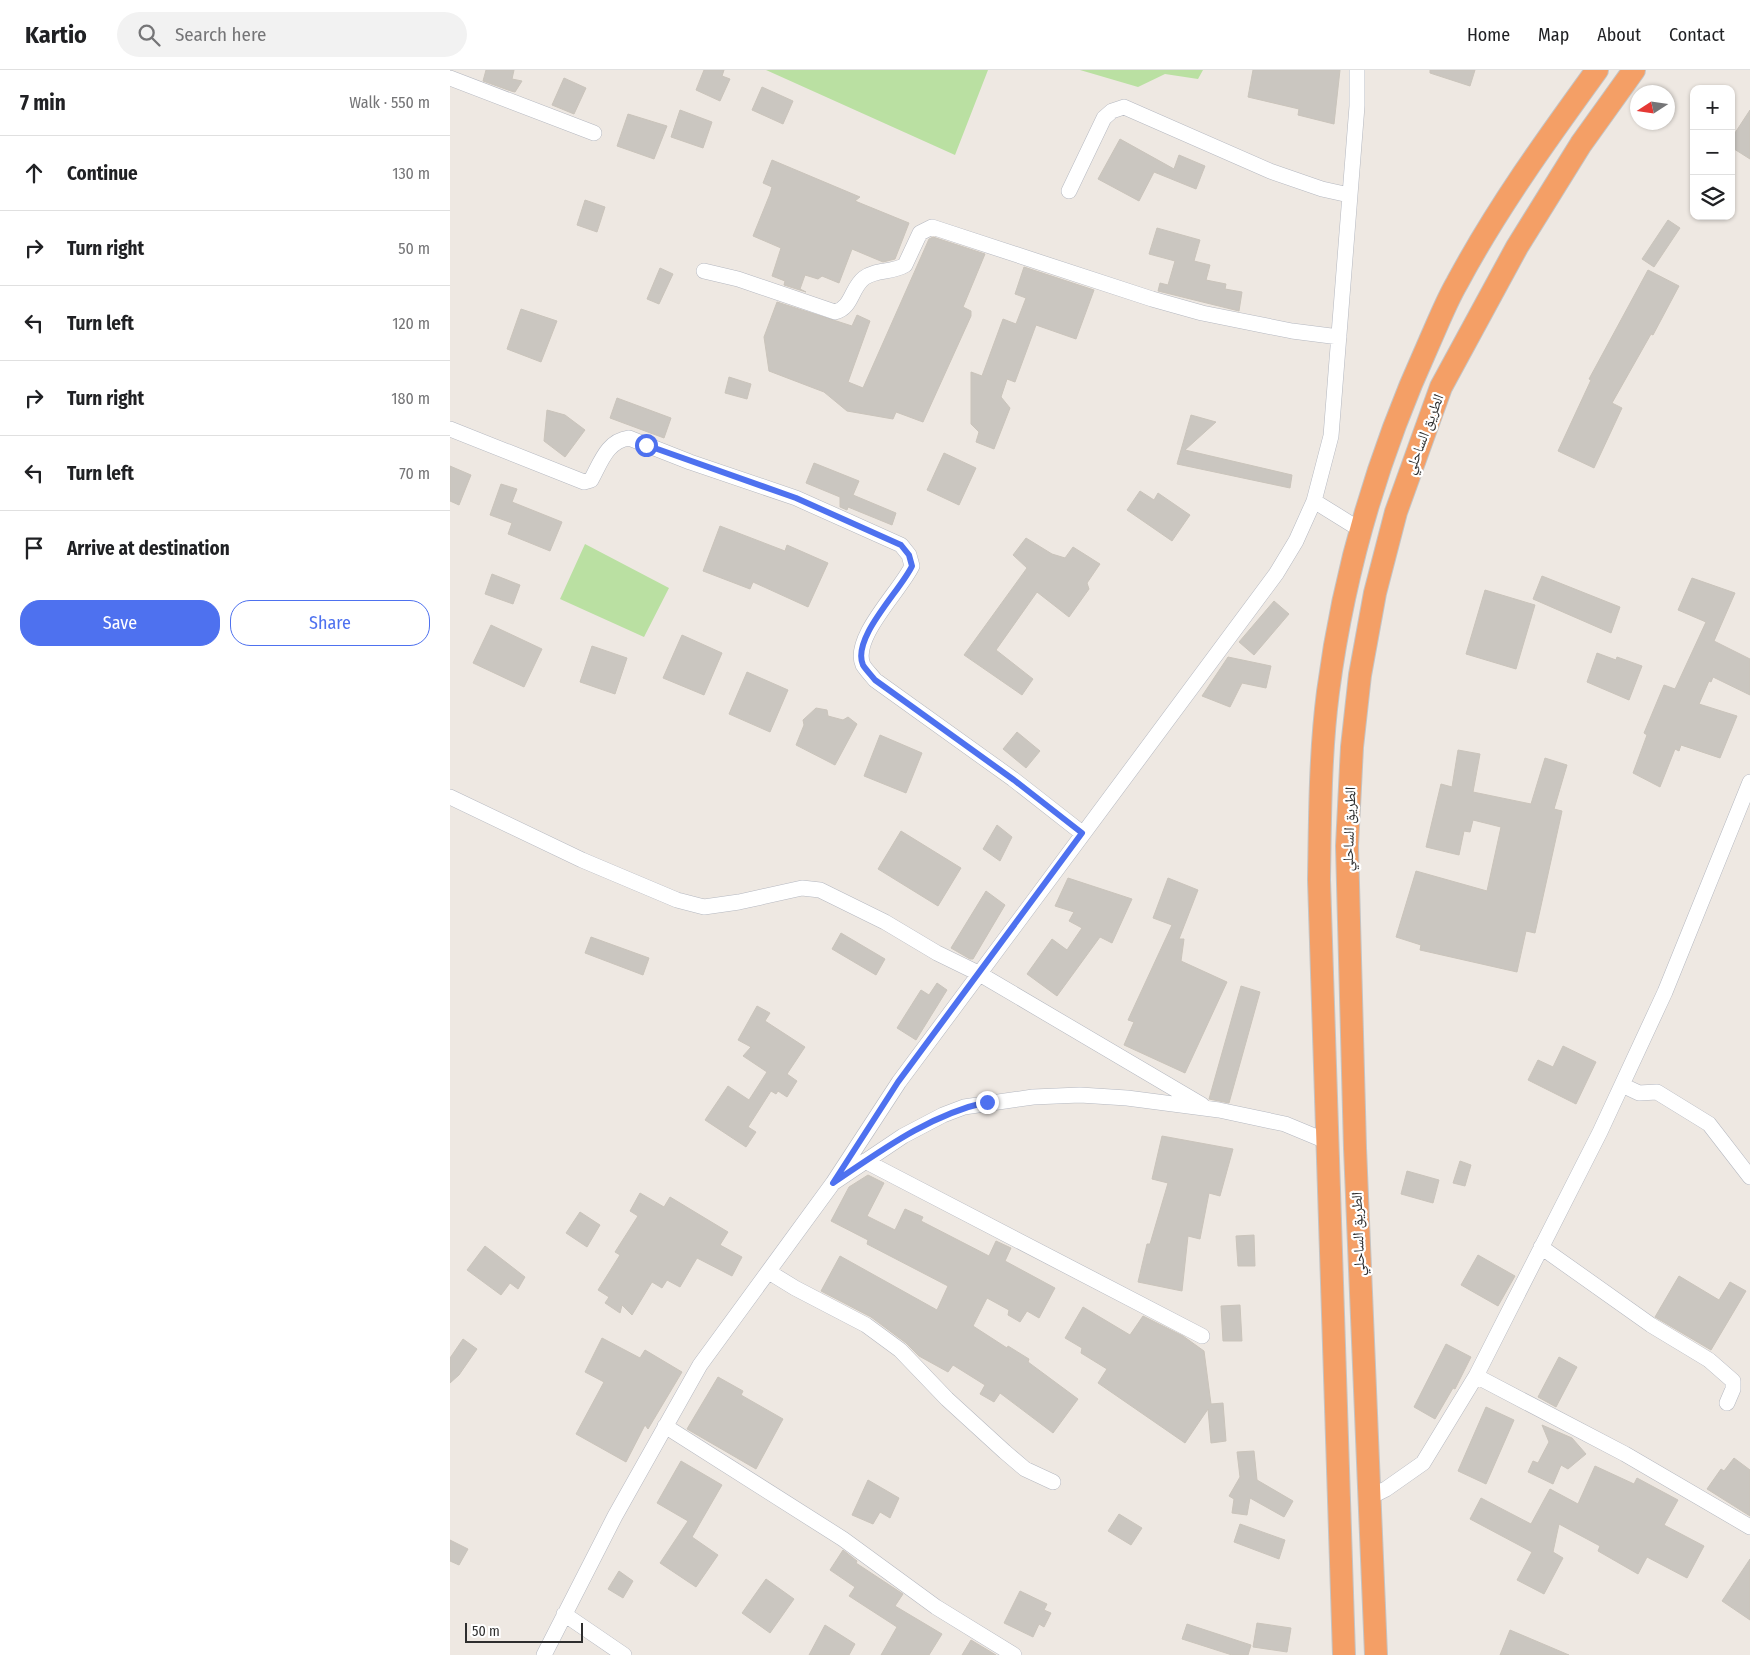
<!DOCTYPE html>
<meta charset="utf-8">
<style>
:root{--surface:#fff;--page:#f2f2f2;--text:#202124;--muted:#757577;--line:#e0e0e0;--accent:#4e71ef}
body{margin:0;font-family:"Fira Sans Condensed","Noto Naskh Arabic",sans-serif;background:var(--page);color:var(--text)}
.controls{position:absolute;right:15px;top:15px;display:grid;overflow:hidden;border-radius:10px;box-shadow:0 1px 4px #0004}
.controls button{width:45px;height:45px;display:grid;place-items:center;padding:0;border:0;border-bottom:1px solid var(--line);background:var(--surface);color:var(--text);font:25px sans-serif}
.compass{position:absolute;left:1180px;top:15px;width:45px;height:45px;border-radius:50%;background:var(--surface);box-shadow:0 1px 4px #0004;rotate:258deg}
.scale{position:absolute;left:15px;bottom:12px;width:118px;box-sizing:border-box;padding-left:5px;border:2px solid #2e2e2e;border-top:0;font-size:14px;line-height:18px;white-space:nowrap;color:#2e2e2e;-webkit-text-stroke:4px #fff;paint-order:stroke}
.stop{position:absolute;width:15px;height:15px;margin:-11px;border:4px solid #4e71ef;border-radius:50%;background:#fff}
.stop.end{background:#4e71ef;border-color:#fff;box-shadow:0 1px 5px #0008}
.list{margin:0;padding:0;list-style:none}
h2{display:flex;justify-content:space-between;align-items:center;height:65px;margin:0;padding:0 20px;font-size:21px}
h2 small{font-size:16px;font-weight:400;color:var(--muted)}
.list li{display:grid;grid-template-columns:32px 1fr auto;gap:15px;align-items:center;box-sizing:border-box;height:75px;padding:0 20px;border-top:1px solid var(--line)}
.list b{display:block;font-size:19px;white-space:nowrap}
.list em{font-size:16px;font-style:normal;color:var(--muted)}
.actions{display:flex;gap:10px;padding:15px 20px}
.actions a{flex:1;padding:11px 0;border:1px solid var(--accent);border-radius:20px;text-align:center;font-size:18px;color:var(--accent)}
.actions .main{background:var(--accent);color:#fff}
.icon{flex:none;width:28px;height:28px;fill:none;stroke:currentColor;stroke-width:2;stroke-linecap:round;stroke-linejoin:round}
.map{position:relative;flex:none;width:1300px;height:1585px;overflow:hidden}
header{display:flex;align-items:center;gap:30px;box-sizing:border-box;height:70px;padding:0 25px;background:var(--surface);border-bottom:1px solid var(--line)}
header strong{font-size:24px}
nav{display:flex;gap:28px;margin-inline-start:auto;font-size:18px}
.search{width:350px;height:45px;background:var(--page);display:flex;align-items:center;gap:12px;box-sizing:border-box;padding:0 18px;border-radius:28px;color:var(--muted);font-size:19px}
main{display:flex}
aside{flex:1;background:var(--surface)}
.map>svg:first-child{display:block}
.green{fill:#bae0a2}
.building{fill:#cac6c0;stroke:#cac4bb}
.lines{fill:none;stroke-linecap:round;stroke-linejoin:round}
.minor-casing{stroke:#b5b8c0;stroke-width:16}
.highway-casing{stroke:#c4c4c4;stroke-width:24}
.minor{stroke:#fff;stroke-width:15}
.highway{stroke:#f49f66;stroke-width:22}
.route{stroke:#4e71ef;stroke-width:6}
.labels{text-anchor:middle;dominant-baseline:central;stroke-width:4.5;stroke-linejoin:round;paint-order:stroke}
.street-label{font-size:15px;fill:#2e2e2e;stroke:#fff}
</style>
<header>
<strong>Kartio</strong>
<div class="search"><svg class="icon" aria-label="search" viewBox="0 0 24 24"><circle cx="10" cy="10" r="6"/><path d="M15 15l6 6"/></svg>Search here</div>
<nav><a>Home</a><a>Map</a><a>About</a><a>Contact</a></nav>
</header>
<main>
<aside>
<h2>7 min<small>Walk · 550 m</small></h2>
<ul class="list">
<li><svg class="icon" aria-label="ahead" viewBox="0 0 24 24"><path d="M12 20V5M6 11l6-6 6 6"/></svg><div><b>Continue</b></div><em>130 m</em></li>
<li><svg class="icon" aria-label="right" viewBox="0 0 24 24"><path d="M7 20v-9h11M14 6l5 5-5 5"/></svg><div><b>Turn right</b></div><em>50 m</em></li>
<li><svg class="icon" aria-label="left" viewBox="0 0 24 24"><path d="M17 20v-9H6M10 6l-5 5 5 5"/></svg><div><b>Turn left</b></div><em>120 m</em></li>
<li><svg class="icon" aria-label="right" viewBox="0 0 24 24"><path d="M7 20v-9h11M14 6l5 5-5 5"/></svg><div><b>Turn right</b></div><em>180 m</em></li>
<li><svg class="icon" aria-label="left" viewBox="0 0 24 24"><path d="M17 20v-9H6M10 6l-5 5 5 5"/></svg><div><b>Turn left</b></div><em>70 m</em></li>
<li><svg class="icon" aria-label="arrive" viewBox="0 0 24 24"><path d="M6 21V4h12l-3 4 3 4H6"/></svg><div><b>Arrive at destination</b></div></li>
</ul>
<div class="actions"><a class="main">Save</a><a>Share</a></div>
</aside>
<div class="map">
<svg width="1300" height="1585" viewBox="0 0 1300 1585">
<rect width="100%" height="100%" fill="#eee8e2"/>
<path class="green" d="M316 0H538L505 85Z
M630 0H753L748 9 715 4 688 17Z
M135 474 219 518 194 567 110 529Z"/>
<path class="building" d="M36 0H64L62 9 72 11 65 22 61 21 33 11Z
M254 0H274L272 6 280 9 270 31 246 20Z
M803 0H890L884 54 848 45 849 39 798 27Z
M980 0H1025L1020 16 980 3Z
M114 8 136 18 124 44 102 35Z
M312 17 343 31 333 54 302 40Z
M230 40 262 52 253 78 221 67Z
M1300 40V89L1281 77V69Z
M178 44 217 56 204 89 167 76Z
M670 69 724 99 729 85 755 96 746 119 704 102 689 131 648 109Z
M322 90 410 127 405 131 459 153 445 189 433 192 402 179 389 213 372 206 368 209 355 205 350 219 356 222 334 215 335 211 322 206 331 178 303 166 320 124 322 117 313 113Z
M135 130 155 137 147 162 127 155Z
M1218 150 1230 158 1204 197 1192 189Z
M707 158 750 170 744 191 760 195 756 210 776 214 775 219 792 222 789 241 708 221 710 213 718 215 725 191 699 184Z
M483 167 535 184 513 237 521 241V246L473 352 446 342 443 349 397 341 374 322 319 301 314 267 327 232 402 256 407 245 420 251 398 312 413 318 479 169Z
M574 197 644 220 626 269 586 255 565 312 557 309 551 327 560 338 544 379 526 372 529 362 521 354V302L532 306 553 249 566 254 576 228 565 224Z
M210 198 223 204 209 234 197 229Z
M1198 200 1229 216 1203 265 1201 264 1162 333 1172 338 1144 398 1108 381 1141 310 1139 309Z
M71 239 107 251 91 292 57 279Z
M279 307 301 314 297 329 275 323Z
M167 328 221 348 214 368 160 348Z
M97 340 115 345 135 360 115 387 94 371Z
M741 345 766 352 735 380 842 405 840 418 727 394Z
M494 383 526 398 509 435 477 420Z
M364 393 409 411 403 425 446 443 442 455 398 437 397 440 390 437V427L356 413Z
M0 396 21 405 9 435 0 431Z
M51 414 67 419 62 432 112 452 100 481 58 464 62 453 40 445Z
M690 421 704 430 708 423 740 445 722 471 677 440Z
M270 456 335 481 337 475 378 493 358 537 303 512 300 519 253 501Z
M576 468 602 484 615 488 623 477 650 494 637 513 639 519 619 547 587 522 546 580 583 609 572 625 514 585 577 498 563 485Z
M42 504 70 515 63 534 35 524Z
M1092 506 1170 537 1161 563 1083 529Z
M1242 508 1285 523 1264 571 1300 589V625L1263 607 1261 612 1259 611 1249 634 1287 646 1270 688 1231 675 1229 681 1225 679 1210 717 1183 703 1197 665 1194 663 1214 615 1225 619 1256 552 1228 540Z
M1035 520 1085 535 1066 599 1016 584Z
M824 531 839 544 804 585 789 572Z
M41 555 92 579 74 617 23 593Z
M232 565 272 583 254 625 213 608Z
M142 576 177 588 165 624 130 612Z
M1147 583 1166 590 1167 587 1192 596 1179 630 1137 612Z
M778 587 821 596 816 618 792 613 780 637 752 626Z
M297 602 338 620 320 662 279 644Z
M366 638 377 640 378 646 393 650 398 647 407 654 385 695 346 675 354 655 353 650Z
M567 662 590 681 576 698 553 679Z
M430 665 472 683 456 723 414 706Z
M1008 680 1030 684 1023 722 1081 734 1095 688 1117 695 1104 739 1112 741 1085 863 1076 861 1067 902 970 880 971 875 946 867 966 801 1037 821 1051 757 1023 750 1020 762 1014 761 1009 785 976 777 991 714 1002 717Z
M547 755 562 767 550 791 533 779Z
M451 761 511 798 488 836 428 799Z
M618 808 682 829 662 873 650 867 607 926 577 904 602 869 617 880 632 858 619 851 624 842 605 836Z
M718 808 748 820 729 869H734L731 891 777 912 735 1003 674 975 684 952 678 950 722 855 703 848Z
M536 821 555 835 523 889H520L501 878Z
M391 863 435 889 426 905 382 879Z
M141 867 199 888 193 905 135 883Z
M487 913 497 920 466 970 447 958 471 920 479 925Z
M791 916 810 922 779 1033 759 1029Z
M307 936 320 943 315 951 355 977 337 1004 347 1011 337 1027 328 1021 326 1024 321 1021 298 1057 306 1062 296 1077 255 1050 278 1016 299 1030 317 1002 293 986 301 977 288 970Z
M1113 976 1146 992 1126 1034 1078 1010 1088 990 1103 997Z
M712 1066 783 1079 770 1126 759 1123 750 1169 738 1166 732 1221 688 1212 697 1174H700L718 1113 702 1109Z
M1010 1091 1021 1095 1015 1116 1003 1113Z
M957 1101 989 1110 983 1133 951 1124Z
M418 1105 434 1113 417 1146 445 1160 455 1139 473 1147 471 1151 539 1186 546 1171 561 1178 555 1191 605 1218 589 1248 577 1241 570 1252 558 1245 559 1240 537 1228 523 1256 557 1278 558 1276 579 1289 578 1292 628 1329 603 1363 550 1323 544 1332 530 1324 535 1315 503 1295 498 1302 469 1286 456 1273 421 1247 371 1221 390 1186 487 1240 498 1216 417 1174 418 1170 381 1151 399 1117Z
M190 1123 214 1137 220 1127 278 1162 270 1175 292 1187 282 1206 247 1188 230 1217 217 1210 212 1218 202 1212 182 1245 172 1235 170 1243 155 1233 159 1227 148 1220 170 1185 165 1182 188 1146 180 1141Z
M130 1142 150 1155 137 1177 116 1163Z
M804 1165 805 1196H788L786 1166Z
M35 1176 75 1207 68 1219 60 1213 51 1225 17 1200Z
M1028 1185 1065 1206 1048 1236 1011 1215Z
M1229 1206 1269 1230 1280 1212 1296 1221 1261 1280 1205 1247Z
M790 1235 792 1271H773L771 1236Z
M633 1237 680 1265 693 1246 733 1266 754 1281 761 1334 773 1333 776 1371 761 1373 758 1339 735 1373 648 1313 657 1299 631 1283 632 1278 615 1268Z
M152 1268 190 1288 195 1280 232 1302 198 1359 195 1355 176 1392 126 1364 154 1312 135 1302Z
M13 1269 27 1279 9 1305 0 1313V1288Z
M996 1274 1021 1287 1005 1319 1003 1318 985 1349 964 1337Z
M1109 1287 1127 1297 1106 1337 1088 1327Z
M268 1307 293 1321 291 1325 333 1349 306 1399 237 1359Z
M1036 1337 1064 1350 1036 1414 1008 1401Z
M1092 1355 1122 1368 1136 1384 1118 1399 1111 1395 1103 1414 1078 1402 1083 1391 1088 1393 1099 1372Z
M804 1381 807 1410 843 1431 834 1447 800 1428 797 1445 782 1443 784 1429 779 1426 790 1407 787 1382Z
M1284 1388 1300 1400V1446L1257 1419 1271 1399 1274 1401Z
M231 1391 272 1415 242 1467 268 1485 246 1517 210 1493 238 1451 207 1433Z
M1145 1396 1184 1414 1187 1408 1228 1430 1214 1455 1254 1476 1237 1508 1197 1487 1188 1504 1148 1481 1150 1476 1109 1454 1103 1482 1113 1488 1094 1524 1067 1510 1082 1482 1020 1449 1031 1428 1081 1454 1100 1419 1128 1434Z
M418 1410 449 1428 440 1448 430 1442 423 1454 402 1445Z
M669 1444 692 1458 681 1475 658 1461Z
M790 1454 835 1470 829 1489 784 1472Z
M0 1470 18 1479 9 1495 0 1491Z
M393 1480 407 1491 406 1493 453 1524 445 1536 492 1564 479 1585H431L447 1557 399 1526 405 1517 380 1500Z
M1300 1489V1550L1272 1531Z
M169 1501 183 1511 173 1528 158 1519Z
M316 1509 344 1529 320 1563 292 1543Z
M570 1521 597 1534 594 1540 601 1543 594 1557 589 1554 583 1567 554 1553Z
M807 1553 841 1558 837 1582 803 1577Z
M737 1554 801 1575 798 1585H782L732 1569Z
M375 1555 405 1574 399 1585H359Z
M1060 1560 1119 1585H1050Z
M521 1570 546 1585H512Z"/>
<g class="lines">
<defs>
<path id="minor" d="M0 8 144 63
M619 121 654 48 662 41 674 37 820 101 872 119 899 125
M254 201 288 209 385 242C402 238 401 218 414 208 426 199 442 203 455 195L470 163 482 157 702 229 752 243 842 261 889 267
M0 359 134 412 141 410C151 392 157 371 179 368L240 392 346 428 451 475 459 485 462 496C451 520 401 568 413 595 416 600 422 606 425 610L563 709 632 763
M864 431 909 459
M0 727 132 790 227 830 254 837 289 832 352 818 370 820 435 852 487 883 528 903 752 1035
M1172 1015 1189 1023 1207 1022 1259 1054 1300 1107
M415 1091 752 1266
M383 1113 449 1012 826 504 846 471 864 431 881 366 907 36V0
M1091 1177 1201 1255 1259 1290 1283 1311V1319L1277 1333
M319 1202 345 1218 416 1255 450 1280 497 1329 555 1382 575 1399 603 1412
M1026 1306 1175 1384 1300 1457
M215 1356 393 1469 486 1537 564 1585
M918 1428 936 1419 973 1393 1026 1306 1150 1062 1215 922 1300 712
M114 1544 174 1585
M94 1585 165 1446 250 1295 383 1113 453 1066 493 1045 514 1037 583 1027 630 1025 677 1028 769 1040 835 1054 876 1071"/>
<path id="highway" d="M894 1585 869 810C870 748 870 684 878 622 894 499 928 385 979 273 988 253 996 232 1007 213 1047 138 1097 69 1147 0
M926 1585 905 1078 897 776 902 677 910 605 925 523 946 442 991 317 1067 177 1131 74 1184 0"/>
</defs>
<use href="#minor" class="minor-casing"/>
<use href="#highway" class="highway-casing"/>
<use href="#minor" class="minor"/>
<use href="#highway" class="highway"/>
</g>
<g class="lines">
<path class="route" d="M196 375 346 428 451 475 459 485 462 496C451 520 401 568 413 595 416 600 422 606 425 610L564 710 632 763 448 1012 383 1113C432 1080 479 1045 537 1032"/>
</g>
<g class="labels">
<g class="street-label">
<text transform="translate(974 364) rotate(-69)">الطريق الساحلي</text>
<text transform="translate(899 759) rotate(-88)">الطريق الساحلي</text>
<text transform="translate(908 1164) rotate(-92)">الطريق الساحلي</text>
</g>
</g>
</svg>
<div class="controls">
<button>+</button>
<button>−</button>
<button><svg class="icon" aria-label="layers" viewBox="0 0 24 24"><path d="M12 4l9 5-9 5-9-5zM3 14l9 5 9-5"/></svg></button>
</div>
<svg class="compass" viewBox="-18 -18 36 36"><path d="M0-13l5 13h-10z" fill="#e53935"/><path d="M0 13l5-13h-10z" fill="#757577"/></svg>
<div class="scale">50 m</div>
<div class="stop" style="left:196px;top:375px"></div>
<div class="stop end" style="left:537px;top:1032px"></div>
</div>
</main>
